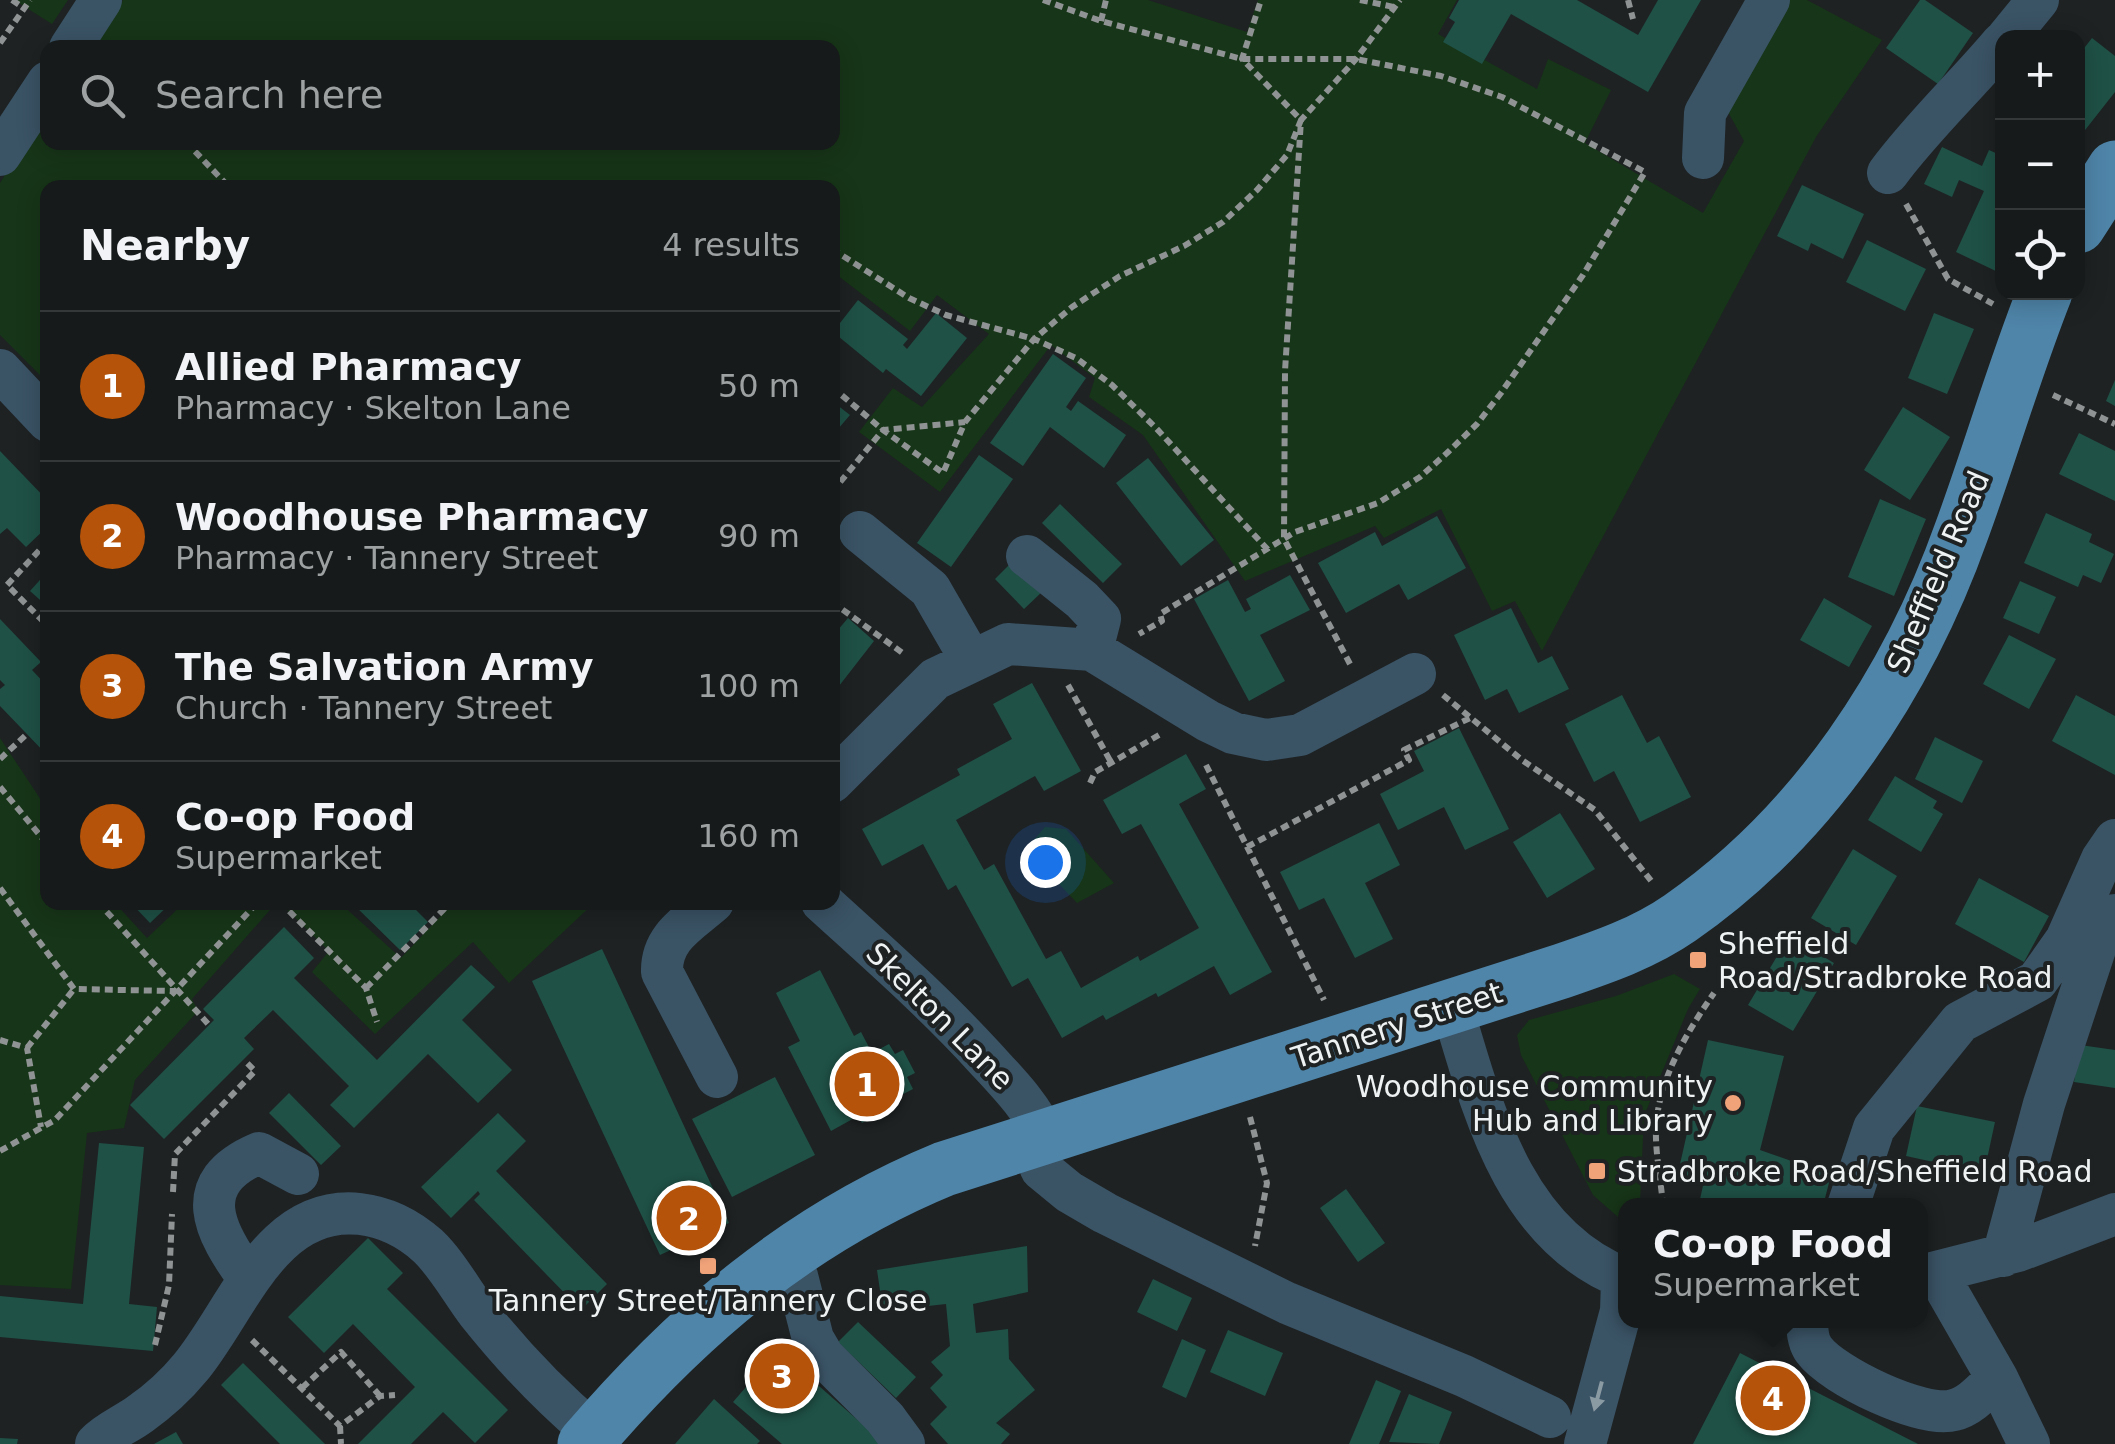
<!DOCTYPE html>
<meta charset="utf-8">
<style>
:root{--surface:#161a1a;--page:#232727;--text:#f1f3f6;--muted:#9ea1a2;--line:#353839;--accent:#b45309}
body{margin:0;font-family:"DejaVu Sans",sans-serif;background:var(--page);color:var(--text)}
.controls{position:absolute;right:30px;top:30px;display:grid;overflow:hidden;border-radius:20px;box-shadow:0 5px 25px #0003}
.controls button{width:90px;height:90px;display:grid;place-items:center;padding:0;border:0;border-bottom:2px solid var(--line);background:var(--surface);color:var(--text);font:50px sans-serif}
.you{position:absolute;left:1045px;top:862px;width:35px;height:35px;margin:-25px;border:8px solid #fff;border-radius:50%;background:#1a73e8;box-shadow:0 0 0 15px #1a73e833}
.badge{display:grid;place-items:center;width:65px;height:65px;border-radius:50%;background:var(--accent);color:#fff;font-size:32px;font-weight:700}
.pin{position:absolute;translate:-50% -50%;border:5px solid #fff;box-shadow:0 2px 10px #0006}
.popup{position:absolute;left:1618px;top:1198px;width:310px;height:130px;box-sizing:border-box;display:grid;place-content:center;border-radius:20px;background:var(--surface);filter:drop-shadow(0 2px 8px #0005);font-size:32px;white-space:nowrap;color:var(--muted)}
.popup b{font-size:38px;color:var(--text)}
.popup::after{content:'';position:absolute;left:50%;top:100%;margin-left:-20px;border:20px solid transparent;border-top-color:var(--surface)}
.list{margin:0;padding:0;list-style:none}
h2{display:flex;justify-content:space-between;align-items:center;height:130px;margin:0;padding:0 40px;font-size:42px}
h2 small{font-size:32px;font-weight:400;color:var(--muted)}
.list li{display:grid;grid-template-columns:65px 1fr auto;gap:30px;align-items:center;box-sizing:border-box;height:150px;padding:0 40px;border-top:2px solid var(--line)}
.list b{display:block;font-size:38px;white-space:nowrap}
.list p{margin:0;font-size:32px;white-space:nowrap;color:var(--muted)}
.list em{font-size:32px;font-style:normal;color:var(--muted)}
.icon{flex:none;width:55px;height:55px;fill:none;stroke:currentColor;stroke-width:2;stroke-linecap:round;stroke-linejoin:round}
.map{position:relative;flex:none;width:2115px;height:1444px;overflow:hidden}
.search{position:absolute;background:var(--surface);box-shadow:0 5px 25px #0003;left:40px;top:40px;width:800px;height:110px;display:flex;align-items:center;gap:25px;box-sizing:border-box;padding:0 35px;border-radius:20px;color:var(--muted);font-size:38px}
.panel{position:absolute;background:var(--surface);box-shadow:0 5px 25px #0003;left:40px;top:180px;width:800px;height:730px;border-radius:20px}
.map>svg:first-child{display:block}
.green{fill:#173518}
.building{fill:#1f5146}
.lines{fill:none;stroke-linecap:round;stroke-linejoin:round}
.path{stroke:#8f9393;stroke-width:6;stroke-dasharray:8 5;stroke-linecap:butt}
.minor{stroke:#3a5365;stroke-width:42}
.major{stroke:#4f85a9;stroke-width:55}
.oneway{fill:#8b9ba4}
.poi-dot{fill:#f0a279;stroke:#1e2223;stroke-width:4}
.labels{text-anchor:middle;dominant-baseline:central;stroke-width:8;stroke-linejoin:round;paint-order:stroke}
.street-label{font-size:30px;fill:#eff2f2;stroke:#1e2223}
.poi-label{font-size:30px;fill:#eff2f2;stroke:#1e2223;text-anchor:start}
</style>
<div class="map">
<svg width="2115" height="1444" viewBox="0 0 2115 1444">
<rect width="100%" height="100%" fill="#1e2223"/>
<path class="green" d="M14 0H68L52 24Z
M123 0H1148L1247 32 1258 0H1457L1438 34 1537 89 1548 59 1611 90 1585 143 1703 213 1744 141 1727 110 1789 0H1807L1882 40 1816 137 1542 651 1515 601 1492 611 1441 509 1384 538 1375 526 1245 581 1143 435 1089 397 1095 378 1051 345 940 492 859 432 893 388 922 407 989 334 937 295 910 331 833 272 832 188H48L47 382 0 335V183L47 108 48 142H832V48L90 47Z
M0 738 47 809 48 902 115 903 147 938 184 903H276L192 999 198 1011 135 1080 124 1128 87 1133 71 1289 0 1285Z
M1045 827 1066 829 1114 883 1077 903 1026 849Z
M280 903H340L401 958 453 903H594L509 983 473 942 375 1034 312 972 329 951Z
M1674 974 1700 989 1688 1009 1644 1116 1640 1202 1626 1206 1625 1212 1618 1217 1593 1195 1521 1055 1517 1035 1529 1020 1616 996Z"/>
<path class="building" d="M1459 0H1577L1638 35 1658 0H1701L1648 92 1511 14 1482 64 1443 42 1455 22 1449 18Z
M1920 0H1925L1973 33 1938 84 1886 48Z
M2092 38 2115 56V92L2078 139V56Z
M1942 147 1982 166 1989 150 2002 156 2000 273 1956 252 1984 191 1959 180 1952 197 1924 184Z
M1802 185 1864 214 1843 259 1811 243 1808 251 1777 236Z
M1867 240 1926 269 1905 311 1846 282Z
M858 300 908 339 903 345 907 349 936 313 967 338 921 396 886 369 883 373 833 332Z
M1934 313 1974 329 1947 394 1908 378Z
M1053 354 1086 378 1066 407 1071 411 1078 401 1126 435 1104 468 1050 427 1023 466 990 443Z
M2115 380V406L2106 401Z
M832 401 850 415 832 436Z
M1903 407 1950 437 1910 500 1864 470Z
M2079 433 2115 451V501L2059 474Z
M0 451 48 501V526L26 547 7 528 0 534Z
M979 455 1013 479 951 567 917 543Z
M1148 458 1214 540 1181 566 1116 483Z
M1880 499 1926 519 1894 596 1848 577Z
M1060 504 1122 564 1103 583 1042 523Z
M2046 513 2092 534 2089 542 2114 554 2101 583 2083 575 2078 587 2024 563Z
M1437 516 1466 568 1408 600 1399 584 1346 613 1318 563 1375 532 1382 546Z
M1014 560 1044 590 1024 609 995 579Z
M48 571V607L30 591Z
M1290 575 1310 610 1260 635 1285 681 1249 701 1194 599 1228 580 1245 612 1251 609 1246 599Z
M2020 581 2056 597 2039 634 2003 618Z
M1824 598 1872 626 1849 667 1800 640Z
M1511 608 1538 663 1552 656 1569 689 1519 713 1507 689 1485 700 1454 635Z
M848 618 874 641 832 695V637Z
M0 619 41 662 32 670 48 687V756L0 706V689L5 685 0 680Z
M2009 635 2056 659 2029 709 1983 684Z
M1032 683 1081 771 1044 791 1035 776 956 820 984 870 994 864 1046 959 1061 951 1081 988 1138 956 1140 961 1199 928 1141 824 1122 834 1103 800 1186 754 1206 789 1179 804 1272 972 1230 995 1214 966 1158 997 1156 993 1106 1020 1103 1015 1062 1038 1028 978 1012 987 956 885 948 890 923 844 882 866 862 829 960 775 957 769 1012 739 993 704Z
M1622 695 1647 743 1659 736 1691 797 1640 822 1614 771 1594 782 1565 724Z
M2076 695 2115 716V775L2052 741Z
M1459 728 1509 829 1465 850 1444 807 1398 830 1380 794 1424 771 1414 751Z
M1935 737 1983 761 1962 803 1915 779Z
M1895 776 1937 801 1933 808 1943 814 1921 852 1868 820Z
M1560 813 1595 869 1547 898 1513 842Z
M1379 823 1400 865 1365 883 1393 939 1355 958 1324 898 1299 910 1280 872Z
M1853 849 1897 876 1856 945 1811 918Z
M1979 878 2049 916 2024 962 1955 924Z
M130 902H172L150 923Z
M351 902H408L428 922 400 950Z
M284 927 314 958 294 978 377 1060 471 965 495 987 462 1020 512 1070 478 1103 428 1054 354 1128 330 1105 349 1086 273 1010 244 1038 254 1049 164 1139 130 1105 214 1020 203 1009Z
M1789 936 1834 963 1793 1031 1748 1005Z
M602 949 729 1223 660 1255 532 981Z
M820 970 854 1036 861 1032 872 1053 889 1044 895 1054 903 1050 915 1073 907 1077 913 1089 882 1105 885 1111 862 1123 858 1116 831 1131 788 1047 800 1041 776 993Z
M1708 1040 1784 1056 1760 1150 1831 1175 1823 1206 1699 1204 1704 1181 1678 1173Z
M2080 1045 2115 1050V1088L2074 1082Z
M775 1077 815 1155 732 1197 692 1119Z
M289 1093 341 1146 321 1165 269 1113Z
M1917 1106 1995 1122 1984 1173 1906 1156Z
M498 1113 526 1141 496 1171 607 1284 581 1310 474 1200 480 1194 478 1191 451 1218 421 1187Z
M99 1143 144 1147 129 1304 157 1307 153 1351 0 1337V1296L83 1304Z
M1346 1189 1385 1243 1358 1262 1320 1208Z
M368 1238 403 1273 387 1289 508 1410 475 1443 443 1412 411 1444H358L415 1387 353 1324 324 1353 288 1317Z
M1027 1246 1028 1292 973 1304 976 1333 1008 1329 1009 1359 1035 1390 996 1423 1010 1434 1001 1444H948L930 1424 947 1407 930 1388 943 1375 931 1362 950 1346 946 1304 883 1311 877 1270Z
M1153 1279 1192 1298 1177 1331 1137 1312Z
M858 1322 916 1377 896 1398 838 1342Z
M1228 1330 1283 1353 1265 1396 1210 1372Z
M1182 1339 1206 1350 1186 1398 1162 1387Z
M778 1350 885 1444H782L733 1402Z
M1740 1353 1918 1444H1693Z
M243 1363 325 1444H280L221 1385Z
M1376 1380 1401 1391 1379 1444H1349Z
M1409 1394 1452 1412 1439 1444 1389 1442Z
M714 1399 760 1441 757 1444H675Z
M176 1432 183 1444H154Z
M0 1438 18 1439 17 1444H0Z"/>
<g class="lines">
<path class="path" d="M12 0 24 8
M1043 0 1101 21 1242 59H1356L1441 76 1502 97 1645 172 1583 275 1501 393 1477 424 1447 453 1420 477 1378 503 1295 532 1160 614 1162 621 1139 634
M1360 0 1394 7
M1628 0 1633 19
M1101 21 1106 0
M0 43 30 0
M186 142 230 188
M1906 204 1948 279 1993 304
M832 249 909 298 946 315 1034 339 1076 358 1112 385 1156 428 1269 551
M832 387 883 430 943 473 965 422 1034 339 1072 307 1120 276 1184 246 1223 222 1257 190 1287 155 1301 120 1242 59 1261 0
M2053 395 2115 424
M832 492 883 430 965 422
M48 541 7 585 48 626
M832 602 904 654
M1350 664 1284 539 1285 371 1301 120 1356 59 1400 0
M1068 685 1112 764
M1443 695 1522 760 1595 810 1652 882
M0 759 27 734
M1206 765 1324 1000
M1090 783 1095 772 1159 735
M0 787 48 845
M1247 847 1409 760 1404 750 1470 718
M0 888 74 989 174 991
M98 902 209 1025
M280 902 366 988 377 1022
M366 988 451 902
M0 1040 27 1048 41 1127
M27 1048 74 989
M1250 1117 1267 1183 1255 1246
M0 1151 55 1120 258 902
M173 1192 175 1154 255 1071 244 1060
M1663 1206C1661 1180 1655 1153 1656 1127 1659 1078 1687 1032 1714 993
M252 1340 340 1426 380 1396 395 1395
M155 1345 169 1285 172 1214
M302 1388 341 1352 380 1396
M340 1426 341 1444"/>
<path class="minor" d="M2007 38 2038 0
M70 48 101 0
M0 155 48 82
M1703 158 1705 113 1769 0
M1888 173C1922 127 1965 87 2002 43
M0 370 48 421
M860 532 930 589 971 660
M1027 556 1082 600 1100 619 1092 650
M832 782 935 679 1008 644 1092 650 1208 721 1233 733 1266 740 1300 735 1415 674
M713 902C689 923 661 937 662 972L717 1077
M822 902C878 953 934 1002 985 1058 1009 1084 1032 1107 1046 1139
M1452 1007C1483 1111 1514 1236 1626 1279
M1032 1143 1041 1169 1069 1192 1105 1213 1287 1303 1464 1376 1550 1417
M1848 1206 1874 1128 1960 1022 2037 981 2066 940 2102 859 2115 840
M2003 1256 2044 1104 2096 946 2115 915
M779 1258 797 1276 813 1339 823 1356 885 1418 904 1444
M1942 1272 1947 1291 1997 1378 2029 1444
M1920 1276 2018 1251 2115 1214
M249 1279C214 1232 188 1183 259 1153L298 1174
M1807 1320C1807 1330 1808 1342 1814 1350 1833 1376 1923 1419 1954 1410 1971 1406 1984 1390 1997 1378
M96 1444C108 1431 125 1425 140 1414 157 1402 176 1385 190 1368 237 1312 270 1204 360 1214 386 1217 409 1229 428 1246 447 1264 462 1292 478 1313 513 1357 551 1397 594 1433
M1585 1444 1621 1311 1622 1279"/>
<path class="major" d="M2078 226 2115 168
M585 1444C687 1325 798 1229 944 1169L1562 971C1603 957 1644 943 1680 918 1814 825 1908 682 1962 530 1991 451 2014 370 2045 292"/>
</g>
<defs><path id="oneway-solid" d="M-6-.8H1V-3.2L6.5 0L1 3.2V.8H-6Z" transform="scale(2.5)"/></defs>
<use class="oneway" href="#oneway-solid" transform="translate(1598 1396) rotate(105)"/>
<g class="poi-dot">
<rect x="1688" y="950" width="20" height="20" rx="5"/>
<circle cx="1733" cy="1103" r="10"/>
<rect x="1587" y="1161" width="20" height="20" rx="5"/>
<rect x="698" y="1256" width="20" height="20" rx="5"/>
</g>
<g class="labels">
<g class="street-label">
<text transform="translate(1938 572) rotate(-67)">Sheffield Road</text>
<text transform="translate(940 1016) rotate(45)">Skelton Lane</text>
<text transform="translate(1397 1025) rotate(-18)">Tannery Street</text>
</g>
<g class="poi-label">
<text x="1718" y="943">Sheffield<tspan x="1718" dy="34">Road/Stradbroke Road</tspan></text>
<text x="1713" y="1086" text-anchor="end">Woodhouse Community<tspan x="1713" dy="34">Hub and Library</tspan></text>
<text x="1617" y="1171">Stradbroke Road/Sheffield Road</text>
<text x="708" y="1300" text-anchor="middle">Tannery Street/Tannery Close</text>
</g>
</g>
</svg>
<div class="controls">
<button>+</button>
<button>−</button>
<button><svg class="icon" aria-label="locate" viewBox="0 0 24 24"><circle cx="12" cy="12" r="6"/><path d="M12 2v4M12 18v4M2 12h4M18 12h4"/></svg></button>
</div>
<div class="you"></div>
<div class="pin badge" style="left:867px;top:1084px">1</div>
<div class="pin badge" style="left:689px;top:1218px">2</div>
<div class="pin badge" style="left:782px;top:1376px">3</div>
<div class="pin badge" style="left:1773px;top:1398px">4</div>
<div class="popup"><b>Co-op Food</b>Supermarket</div>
<div class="search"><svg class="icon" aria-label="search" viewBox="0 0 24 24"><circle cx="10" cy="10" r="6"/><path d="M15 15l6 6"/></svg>Search here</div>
<section class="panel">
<h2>Nearby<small>4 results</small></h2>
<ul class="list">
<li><span class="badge">1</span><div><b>Allied Pharmacy</b><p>Pharmacy · Skelton Lane</p></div><em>50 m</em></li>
<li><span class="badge">2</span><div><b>Woodhouse Pharmacy</b><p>Pharmacy · Tannery Street</p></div><em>90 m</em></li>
<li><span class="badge">3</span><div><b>The Salvation Army</b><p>Church · Tannery Street</p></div><em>100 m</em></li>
<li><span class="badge">4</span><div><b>Co-op Food</b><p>Supermarket</p></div><em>160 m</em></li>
</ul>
</section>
</div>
